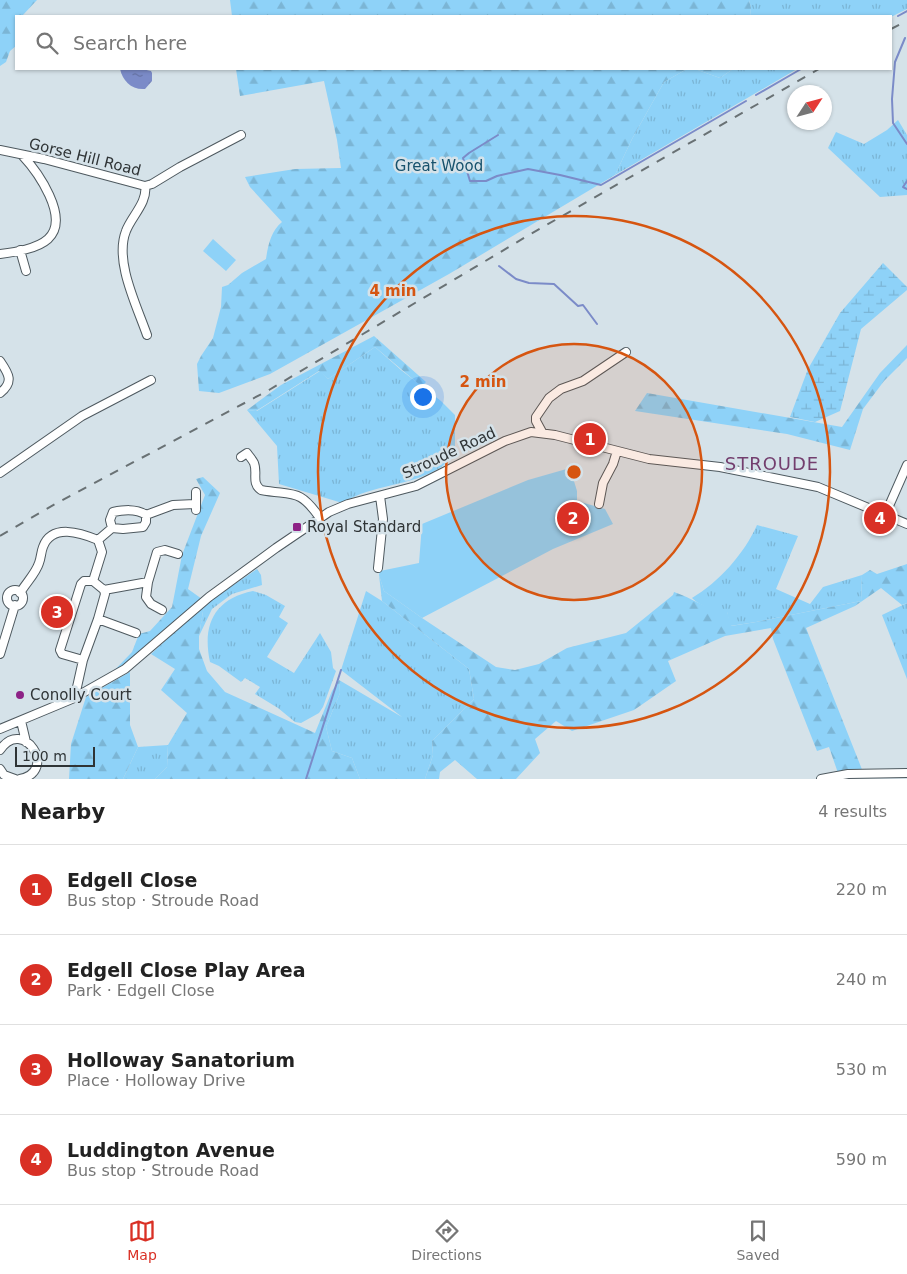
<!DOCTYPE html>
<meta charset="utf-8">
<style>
:root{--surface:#fff;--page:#f2f2f2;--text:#222;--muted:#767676;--line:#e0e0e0;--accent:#d93025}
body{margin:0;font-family:"DejaVu Sans",sans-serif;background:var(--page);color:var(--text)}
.compass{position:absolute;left:787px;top:85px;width:45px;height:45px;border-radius:50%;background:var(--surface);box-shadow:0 1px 4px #0004;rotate:54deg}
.scale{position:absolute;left:15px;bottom:12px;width:80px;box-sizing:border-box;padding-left:5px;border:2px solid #2f3436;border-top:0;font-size:14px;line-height:18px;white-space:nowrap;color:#2f3436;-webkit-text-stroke:4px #d5e2e9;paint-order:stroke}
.you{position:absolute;left:422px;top:396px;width:18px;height:18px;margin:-12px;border:4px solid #fff;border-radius:50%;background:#1a73e8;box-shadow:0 0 0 8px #1a73e833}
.badge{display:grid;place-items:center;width:32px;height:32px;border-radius:50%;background:var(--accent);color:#fff;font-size:16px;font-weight:700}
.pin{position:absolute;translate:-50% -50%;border:2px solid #fff;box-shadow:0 1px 5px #0006}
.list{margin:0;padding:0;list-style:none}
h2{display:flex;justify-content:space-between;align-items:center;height:65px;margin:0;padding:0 20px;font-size:21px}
h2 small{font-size:16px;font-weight:400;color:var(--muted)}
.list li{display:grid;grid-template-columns:32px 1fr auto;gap:15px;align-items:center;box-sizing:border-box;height:90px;padding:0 20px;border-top:1px solid var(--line)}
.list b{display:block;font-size:19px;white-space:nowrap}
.list p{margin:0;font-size:16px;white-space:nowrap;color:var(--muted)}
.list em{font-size:16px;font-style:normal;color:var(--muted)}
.icon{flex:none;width:28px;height:28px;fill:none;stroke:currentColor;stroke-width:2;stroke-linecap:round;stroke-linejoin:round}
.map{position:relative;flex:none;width:907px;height:779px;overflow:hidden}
.search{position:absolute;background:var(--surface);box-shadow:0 1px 4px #0004;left:15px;right:15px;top:15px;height:55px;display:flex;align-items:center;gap:12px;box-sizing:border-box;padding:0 18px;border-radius:0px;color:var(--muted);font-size:19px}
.sheet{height:425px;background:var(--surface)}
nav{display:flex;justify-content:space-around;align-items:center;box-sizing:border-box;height:70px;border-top:1px solid var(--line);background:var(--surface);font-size:14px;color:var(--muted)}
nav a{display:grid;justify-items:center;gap:2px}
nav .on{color:var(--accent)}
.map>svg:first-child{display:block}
.grass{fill:url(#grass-tufts)}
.forest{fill:url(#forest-firs)}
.wetland{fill:url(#wetland-marsh)}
.green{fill:#8ed2f8}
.water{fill:url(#water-ripples)}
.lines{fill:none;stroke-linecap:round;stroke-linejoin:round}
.stream{stroke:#7b8bc8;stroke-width:2}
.minor-casing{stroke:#4e595f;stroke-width:10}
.minor{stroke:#fff;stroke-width:8}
.rail{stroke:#697174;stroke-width:2;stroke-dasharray:9 9;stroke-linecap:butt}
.ring{fill:none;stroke:#d65510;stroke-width:2.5}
.poi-dot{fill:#8d2286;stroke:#d5e2e9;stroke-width:2}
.labels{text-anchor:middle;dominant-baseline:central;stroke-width:5;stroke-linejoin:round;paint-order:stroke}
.street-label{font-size:15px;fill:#2f3436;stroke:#d5e2e9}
.park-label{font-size:15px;fill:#17526d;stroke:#d5e2e9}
.poi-label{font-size:15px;fill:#2f3436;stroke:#d5e2e9;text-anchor:start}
.quarter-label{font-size:18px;letter-spacing:1px;fill:#733e6e;stroke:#d5e2e9}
.centre{fill:#d65510;stroke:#d5e2e9;stroke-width:2.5}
.ring-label{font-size:15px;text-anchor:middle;font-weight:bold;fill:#d65510;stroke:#d5e2e9;stroke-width:5;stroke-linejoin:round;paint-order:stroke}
</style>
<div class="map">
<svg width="907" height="779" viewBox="0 0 907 779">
<defs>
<pattern id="grass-tufts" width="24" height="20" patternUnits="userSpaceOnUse" patternTransform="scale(1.25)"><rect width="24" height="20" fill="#8ed2f8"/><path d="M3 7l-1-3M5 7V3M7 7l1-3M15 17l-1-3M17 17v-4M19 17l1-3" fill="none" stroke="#7bb5d5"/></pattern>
<pattern id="forest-firs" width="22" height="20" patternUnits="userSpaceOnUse" patternTransform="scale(1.25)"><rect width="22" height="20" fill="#8ed2f8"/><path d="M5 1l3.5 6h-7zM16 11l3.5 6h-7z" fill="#7bb5d5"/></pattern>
<pattern id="wetland-marsh" width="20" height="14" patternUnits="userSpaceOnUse" patternTransform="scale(1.25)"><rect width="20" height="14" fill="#8ed2f8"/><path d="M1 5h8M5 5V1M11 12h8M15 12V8" fill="none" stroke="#7bb5d5"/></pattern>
<pattern id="water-ripples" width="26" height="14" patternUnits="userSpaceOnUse" patternTransform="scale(1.25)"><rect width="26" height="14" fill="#7b8bc8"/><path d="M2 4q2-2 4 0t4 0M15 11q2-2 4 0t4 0" fill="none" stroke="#6572a3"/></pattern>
</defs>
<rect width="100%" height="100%" fill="#d5e2e9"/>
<path class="grass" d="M749 0H907V9L891 17 750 16 751 8Z
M687 69H695L720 78 733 69H797L615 175 632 139 664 82Z
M898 120 907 135V195L880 197 828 148 836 132 864 144 887 130Z
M375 347 401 370 441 401 455 415V453C450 458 444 466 438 469 409 486 372 485 344 502H339L279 484 277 446 247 410 257 411 320 371 328 379Z
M757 525 798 536 776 589 810 604 823 587 862 575 861 601 756 622 730 626 727 612C715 611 701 607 692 598 719 582 744 554 757 525Z
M257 569 261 575 262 585 232 594 212 609 199 636 204 605Z
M253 591 266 595 285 606 279 617 288 623 267 657 294 673 320 633 331 652 333 668 336 671 323 707 319 713 301 723 295 722 278 708 255 694 260 687 245 678 241 682 219 666 210 662C202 625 214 599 253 591Z
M366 591 382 601 469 669 474 699 432 741 433 755 425 779H360L352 758 332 751 326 727 340 693 339 680 402 717 341 670Z
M907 603V679L882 615Z
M168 745 167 767 155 779H123L138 747Z"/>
<path class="forest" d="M0 0H37L22 16H16V46L10 51 6 62 0 66Z
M230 0H749L751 8 750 16H232Z
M236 69H687L664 82 632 139 615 175 449 274 270 374 219 393 199 391 197 364 201 356 213 338 221 307 222 287 228 285 242 273 266 259C268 245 271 231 282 222L250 187 245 177 295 169 341 168 337 140 324 81 240 96Z
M695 69H733L720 78Z
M374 336 426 382 418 390 421 386 375 347 328 379 319 371 256 411 247 410 281 385Z
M907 345V358L884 381 863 409 850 450 787 434 635 411 647 393 842 427 880 373Z
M203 477 220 493 201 536 188 589 202 599 167 628 134 659 108 677 132 652 139 634 150 631 172 607 182 555 205 495 196 479Z
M907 564V603L902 605 881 588 855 606 806 628 863 772 838 773 829 747 817 751 773 639 771 628 725 636 668 661 676 681 634 710 572 731 556 721 535 739 540 753 516 779H477L455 760 440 772 439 779H425L433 755 432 741 474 699 469 669 382 601 379 575 384 591 422 618 496 667 515 670 539 664 567 648 626 633 673 595 674 592C692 598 707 610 727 611L731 626 756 622 861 601 862 575 870 570 877 574Z
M204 605 199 636V649L207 671 225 692 315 733 332 691 339 680 340 693 326 727 332 751 352 758 360 779H155L167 767 168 745 187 713 161 690 175 669 151 654Z
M130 672V725L138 747 123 779H69L71 744 86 697Z"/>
<path class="wetland" d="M883 263 907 287V290L861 329 840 411 815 422 790 417 808 369 840 313Z"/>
<path class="green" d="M213 239 236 260 226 271 203 251Z
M570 468 577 491V501L605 509 613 524 553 549 422 618 384 591 379 575 380 571 419 563 422 524 528 480Z"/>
<path class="water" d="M120 69H142L151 71 152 73V81L145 89C131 90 123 81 120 69Z"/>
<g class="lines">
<path class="stream" d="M898 16 907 11
M905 38 895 62 892 99 893 123 907 144
M756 95 801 69
M498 135 469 153 463 158 470 181H486L497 176 528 169 560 175 601 185 746 101
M907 181 903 187 907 189
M499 266 516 279 529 283 554 284 578 306 583 305 597 324
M306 779 341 670"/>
<defs>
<path id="minor" d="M0 150 44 159 145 186 152 184 180 167 241 135
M145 186C148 202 131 217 126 231 114 261 137 306 147 335
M20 250 26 271
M0 254C15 252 37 249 48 239 71 218 37 171 22 155
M0 361C9 374 14 382 0 393
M542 432 536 421V417L549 398 561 389 583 381 626 352
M241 457 247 453C249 456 252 459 254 463 258 473 251 483 261 490 294 496 299 488 320 518
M0 473 82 416 151 380
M196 492V510
M599 504 603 483 613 464 617 451
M885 515 907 465
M112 528 123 529 143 527 146 522V515
M98 540 112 528 110 520 113 512C123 510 136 508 146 515L173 505 195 504
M378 568 383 519 380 496
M104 590 148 582
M7 598a8 8 0 1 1 16 0a8 8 0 1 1-16 0Z
M20 593C26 583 36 573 39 563 41 558 41 552 43 547 52 523 81 533 98 540L102 552 93 581
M162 610 151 604 146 597 148 582 157 552 165 550 178 554
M98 619 136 633
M0 654 15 605
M77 687 83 660 98 619 105 594 104 590 93 581H84L81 584 60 650 62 654 83 660
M21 721 26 742
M0 729 72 699 125 669 209 597 276 548 329 512 348 504 416 486 505 441 531 432 555 435 649 459 720 467 818 487 907 524
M0 750C23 716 59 771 20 779
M0 769 4 775 15 779
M821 779 848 774 907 773"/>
</defs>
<use href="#minor" class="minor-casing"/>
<use href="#minor" class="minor"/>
<path class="rail" d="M891 29 907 21
M0 536 55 504 269 390 529 235 819 69"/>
</g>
<circle cx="574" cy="472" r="128" fill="#d65510" fill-opacity=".12"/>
<g class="ring">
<circle cx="574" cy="472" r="128"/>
<circle cx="574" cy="472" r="256"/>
</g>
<g class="poi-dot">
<rect x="292" y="522" width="10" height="10" rx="2.5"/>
<circle cx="20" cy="695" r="5"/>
</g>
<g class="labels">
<g class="street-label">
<text transform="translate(85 157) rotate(14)">Gorse Hill Road</text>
<text transform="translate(449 453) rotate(-25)">Stroude Road</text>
</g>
<g class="park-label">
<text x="439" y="166">Great Wood</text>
</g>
<g class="poi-label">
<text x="307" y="527">Royal Standard</text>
<text x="30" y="695">Conolly Court</text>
</g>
<g class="quarter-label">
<text x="772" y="463">STROUDE</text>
</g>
</g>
<circle cx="574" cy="472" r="8" class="centre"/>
<g class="ring-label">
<text x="393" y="296">4 min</text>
<text x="483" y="387">2 min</text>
</g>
</svg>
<svg class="compass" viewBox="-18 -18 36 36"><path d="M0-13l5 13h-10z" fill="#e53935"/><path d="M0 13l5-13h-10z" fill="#767676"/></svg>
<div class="scale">100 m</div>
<div class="you"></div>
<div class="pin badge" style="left:590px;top:439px">1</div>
<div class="pin badge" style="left:573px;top:518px">2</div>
<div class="pin badge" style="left:57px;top:612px">3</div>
<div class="pin badge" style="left:880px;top:518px">4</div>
<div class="search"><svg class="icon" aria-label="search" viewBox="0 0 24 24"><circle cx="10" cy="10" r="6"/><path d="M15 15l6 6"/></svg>Search here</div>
</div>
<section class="sheet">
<h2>Nearby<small>4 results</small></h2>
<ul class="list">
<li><span class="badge">1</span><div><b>Edgell Close</b><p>Bus stop · Stroude Road</p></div><em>220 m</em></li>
<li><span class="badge">2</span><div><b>Edgell Close Play Area</b><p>Park · Edgell Close</p></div><em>240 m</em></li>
<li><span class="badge">3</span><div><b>Holloway Sanatorium</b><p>Place · Holloway Drive</p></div><em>530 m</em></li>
<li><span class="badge">4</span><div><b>Luddington Avenue</b><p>Bus stop · Stroude Road</p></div><em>590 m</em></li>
</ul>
</section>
<nav>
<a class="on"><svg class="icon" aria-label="map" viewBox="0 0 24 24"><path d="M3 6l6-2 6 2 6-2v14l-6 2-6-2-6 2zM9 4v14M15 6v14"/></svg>Map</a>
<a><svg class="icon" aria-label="directions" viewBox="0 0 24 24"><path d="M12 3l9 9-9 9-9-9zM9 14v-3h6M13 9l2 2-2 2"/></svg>Directions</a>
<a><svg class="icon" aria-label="saved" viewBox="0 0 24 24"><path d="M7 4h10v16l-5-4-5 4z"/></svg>Saved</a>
</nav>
